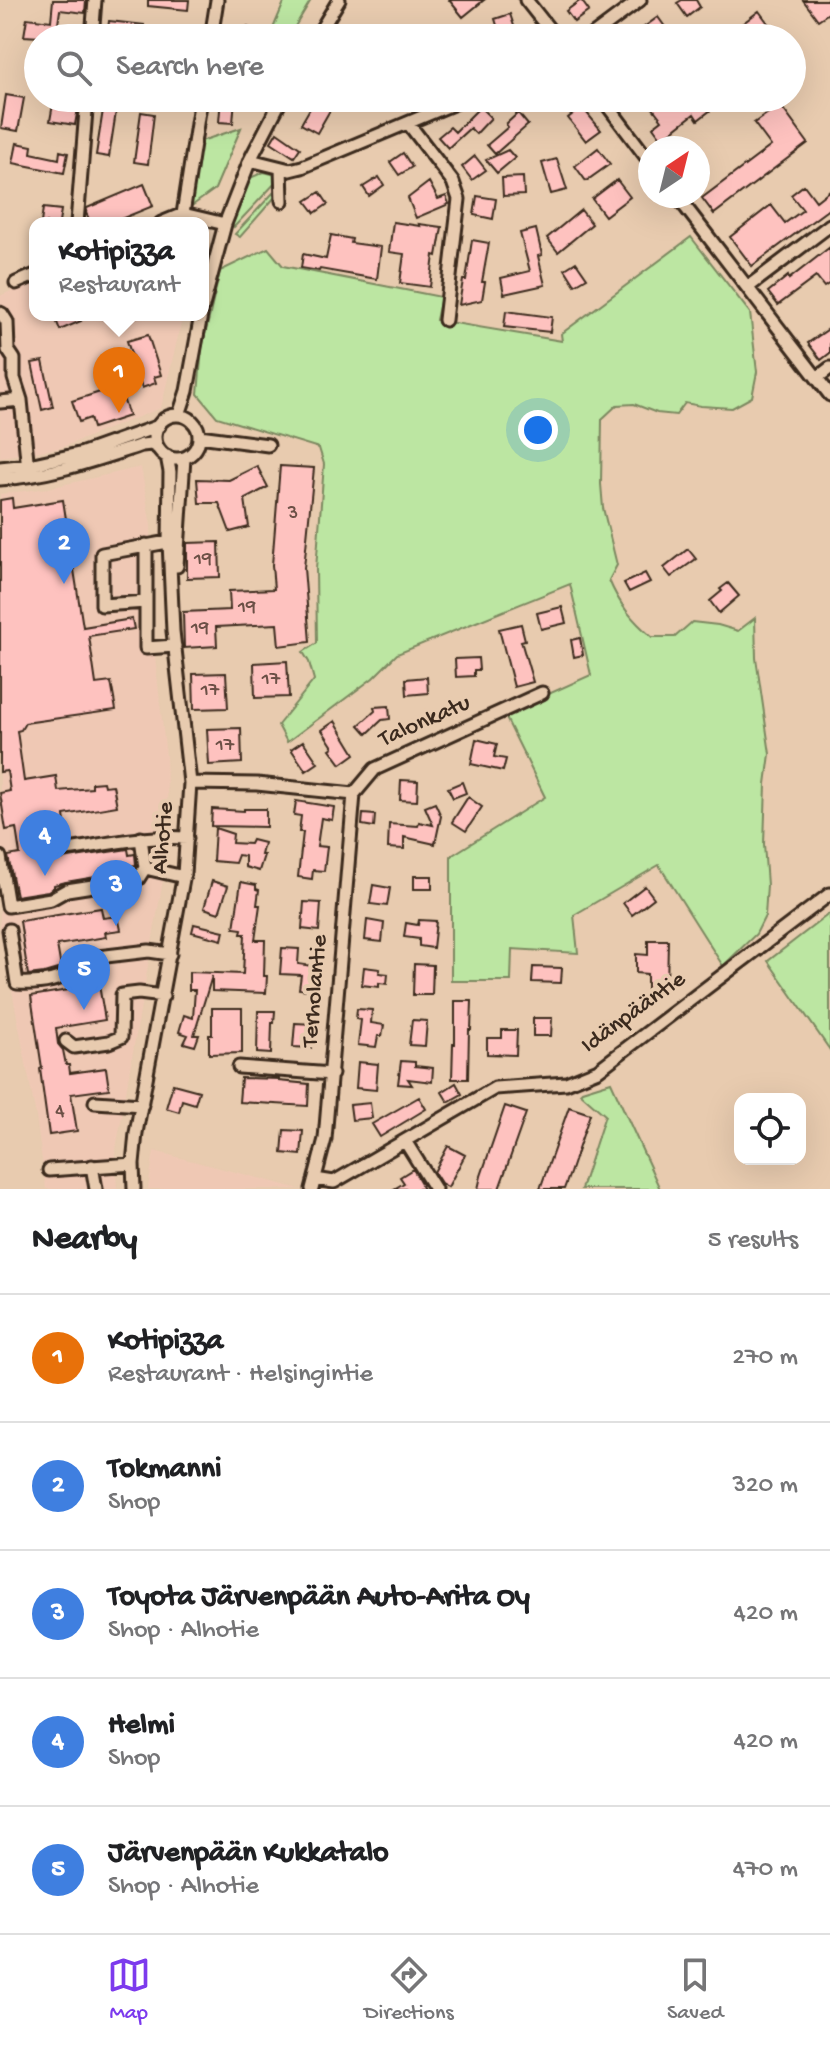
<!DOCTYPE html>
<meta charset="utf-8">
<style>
:root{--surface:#fff;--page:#f2f2f2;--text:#202124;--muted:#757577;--line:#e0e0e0;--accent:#7c3aed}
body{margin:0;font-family:"Gochi Hand",sans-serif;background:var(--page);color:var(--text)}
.controls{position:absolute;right:24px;bottom:24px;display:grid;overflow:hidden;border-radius:16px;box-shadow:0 8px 32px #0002}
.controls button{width:72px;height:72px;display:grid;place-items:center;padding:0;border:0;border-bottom:2px solid var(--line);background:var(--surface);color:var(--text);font:40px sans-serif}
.compass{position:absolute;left:638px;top:136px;width:72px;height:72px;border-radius:50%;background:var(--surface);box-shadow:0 8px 32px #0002;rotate:35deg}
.you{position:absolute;left:538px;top:430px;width:28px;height:28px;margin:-20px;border:6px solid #fff;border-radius:50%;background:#1a73e8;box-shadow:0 0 0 12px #1a73e833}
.badge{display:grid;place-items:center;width:52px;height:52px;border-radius:50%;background:var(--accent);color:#fff;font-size:26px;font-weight:700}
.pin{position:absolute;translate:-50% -66px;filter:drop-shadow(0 2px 4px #0008)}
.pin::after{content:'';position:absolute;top:42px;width:28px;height:24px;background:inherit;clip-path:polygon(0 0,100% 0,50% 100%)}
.popup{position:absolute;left:29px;top:217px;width:180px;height:104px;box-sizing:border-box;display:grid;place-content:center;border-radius:16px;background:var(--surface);filter:drop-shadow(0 2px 6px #0005);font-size:26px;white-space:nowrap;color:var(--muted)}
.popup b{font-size:30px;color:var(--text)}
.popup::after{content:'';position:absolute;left:50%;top:100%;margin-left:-16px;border:16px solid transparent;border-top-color:var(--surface)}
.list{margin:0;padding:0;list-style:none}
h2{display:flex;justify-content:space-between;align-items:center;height:104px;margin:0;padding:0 32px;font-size:34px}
h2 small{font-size:26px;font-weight:400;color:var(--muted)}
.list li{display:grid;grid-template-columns:52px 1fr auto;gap:24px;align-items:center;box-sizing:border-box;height:128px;padding:0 32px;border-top:2px solid var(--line)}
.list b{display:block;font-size:30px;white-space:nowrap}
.list p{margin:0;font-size:26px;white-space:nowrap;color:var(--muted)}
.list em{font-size:26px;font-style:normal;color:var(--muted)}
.icon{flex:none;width:44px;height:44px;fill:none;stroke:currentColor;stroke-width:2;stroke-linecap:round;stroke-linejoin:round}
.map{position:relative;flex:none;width:830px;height:1189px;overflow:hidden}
.search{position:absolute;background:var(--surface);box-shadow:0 8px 32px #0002;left:24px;right:24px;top:24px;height:88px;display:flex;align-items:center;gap:20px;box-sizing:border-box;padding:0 28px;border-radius:44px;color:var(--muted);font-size:30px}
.sheet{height:744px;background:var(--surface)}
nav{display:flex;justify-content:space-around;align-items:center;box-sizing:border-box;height:112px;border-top:2px solid var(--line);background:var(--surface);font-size:22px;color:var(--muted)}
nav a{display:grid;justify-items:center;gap:4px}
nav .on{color:var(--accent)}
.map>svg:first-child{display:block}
.built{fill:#efc8b4}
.green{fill:#bce6a2;stroke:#7c8860;stroke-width:2}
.building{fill:#fec2bf;stroke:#3b2a1e;stroke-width:2}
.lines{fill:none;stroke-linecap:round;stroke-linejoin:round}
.minor-casing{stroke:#3b2a1e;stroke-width:17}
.minor{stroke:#e8cbaf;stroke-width:11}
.labels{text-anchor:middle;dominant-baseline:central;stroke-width:8;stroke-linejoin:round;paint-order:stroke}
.number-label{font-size:20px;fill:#6c5046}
.street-label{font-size:24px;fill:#3b2a1e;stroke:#e8cbaf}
</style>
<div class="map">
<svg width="830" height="1189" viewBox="0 0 830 1189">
<rect width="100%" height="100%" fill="#e8cbaf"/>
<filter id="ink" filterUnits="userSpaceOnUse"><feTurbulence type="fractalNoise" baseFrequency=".0125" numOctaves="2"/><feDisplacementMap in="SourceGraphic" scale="16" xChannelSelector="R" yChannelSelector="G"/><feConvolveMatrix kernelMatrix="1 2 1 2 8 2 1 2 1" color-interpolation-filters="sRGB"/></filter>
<g filter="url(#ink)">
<path class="built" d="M35 280V315H183L161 408 60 448 0 457V296Z
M141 467 151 526 153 639 166 757 168 821 167 857 115 1155 117 1189H46L36 1116 0 927V494L49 488Z
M154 1151 239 1173 300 1189H148Z"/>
<path class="green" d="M285 0H311L288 38H269Z
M241 128 215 189 193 205 189 201 198 142Z
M264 172 276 175 278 180 234 227 232 225 250 178Z
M273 193 275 197 240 237 235 234Z
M691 237 750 313 757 372 752 397 732 408 701 406 685 403 676 415 657 413 634 404 617 405 602 419 601 484 603 508 617 565 609 580C619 604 632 620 652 637H675L692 622 718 625 738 631 755 618 756 658 770 754 766 784 764 844 767 885 765 916 756 934 723 966 659 865 574 915 578 953 512 949 511 981H451V856L545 797 504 714 591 675 570 584 397 654 373 678 287 742 278 725 314 680 309 662 303 652 317 643 316 569 324 464 319 448 217 417 198 394 202 348 220 271 268 248 283 266 441 297 436 320 562 341 561 334Z
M830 913V1050L768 961Z
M611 1082 660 1189H581L605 1115 580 1093 582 1091Z"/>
<path class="building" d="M53 0H86L85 13 60 10 56 38 24 36 27 18 51 21Z
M148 0H189L188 10 148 6Z
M449 0H484L463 17Z
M581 0 589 11 574 22 566 11Z
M682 0H696L700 7 687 17 677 3Z
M803 0H827L830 4V12L818 20Z
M759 11 779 38H753L742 24Z
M510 14 518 38H501L495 19Z
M658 17 673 38H640L636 33Z
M109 21 144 25 143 38H107Z
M247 27 274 37V38H243Z
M171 29 199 33V38H170Z
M6 95 24 98 18 131 1 128Z
M221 98H235L233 123 219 122Z
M316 98H337L317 133 301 124Z
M664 98H710L716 106 698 120 694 114 662 139 653 127 662 120 652 107Z
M757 98H775L808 143 714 214 702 198 771 146 754 123 768 113Z
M53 104 78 108 75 125 50 121Z
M480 107 491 118 476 134 470 128 448 148 438 137 450 127 455 132Z
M582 107 601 130 586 141 568 118Z
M103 110 116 112 109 157 96 155Z
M141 112 154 114 148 164 134 162Z
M518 113 528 125 495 154 487 145 508 127 506 124Z
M277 132 300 148 294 157 271 142Z
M17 143 32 146 31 153 59 159 60 151 68 153 64 173 13 163Z
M598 148 610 164 586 181 575 166Z
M508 150 515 158 497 173 486 160Z
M403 153 412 167 399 175 390 162Z
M475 156 486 170 472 180 462 167Z
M557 159 567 190 551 194 542 163Z
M379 177 384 185 369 196 363 187Z
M523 177 524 195 503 196 502 178Z
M617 180 630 197 605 216 592 199Z
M429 182 438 199 446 196 449 204 416 218 408 198Z
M144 184 153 206 111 223H91L86 213 87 208Z
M804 185 816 201 830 190V208L752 266 730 237 771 205 785 223 803 210 791 195Z
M320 192 328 204 315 213 306 201Z
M477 196 496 199 493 219 474 215Z
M43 208 61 210 59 223H41Z
M581 210 592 224 558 252 547 238Z
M393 222 420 226 419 224 442 227 437 256 434 255 430 287 400 283 404 254 389 252Z
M536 229 542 255 538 256 545 285 504 294 501 278 530 271 520 233Z
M331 235 352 239 351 243 381 247 377 279 320 269 319 271 301 268 303 254 326 259Z
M472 240 489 243 482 282H485L482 300 459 305 463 280H466Z
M830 247V283L824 287 816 277 778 305 768 292 788 276 789 279Z
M576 262 587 278 575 285 565 269Z
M506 311 552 317 550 332 504 327Z
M54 315H78L81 321 60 330Z
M830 328V353L821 360 808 343Z
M148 335 161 375 154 377 156 383 142 388 127 341Z
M43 361 53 407 42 410 32 363Z
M119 386 129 416 93 428 90 418 79 422 72 401Z
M257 466 268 487 245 499 249 527 230 532 219 503H199L197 479 229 480Z
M280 466 314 468 304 568 310 642 279 646 277 624 216 627 217 646 184 648 183 612 230 610 229 591 274 589 272 565Z
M12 498 13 508 63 500 83 627 132 619 134 629 89 636 96 684 111 682 116 710 25 723 21 730 17 731 24 781 56 776 58 791 92 788V783L103 782 104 786 113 785 117 806 64 815 66 830 51 832 53 853 56 859H62L128 849 129 855 135 854 136 865 130 866 131 871 66 882 54 885V887L48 891 16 896 8 856 20 854 16 828 6 830 0 793 10 791 7 771 0 772V500Z
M219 542 220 577 187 578V543Z
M688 549 696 559 671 577 664 568Z
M645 573 650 582 629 592 624 583Z
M728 583 739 596 719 613 710 601 722 591 720 589Z
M562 607 566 623 541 629 537 613Z
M521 624 525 640 521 641 533 682 514 687 499 629Z
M580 638 583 655 574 657 571 640Z
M478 658 479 670H474V676L456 677 455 659Z
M287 661 289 697 255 698 254 663Z
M226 673 228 708 194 709 193 674Z
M427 677 428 693 407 695 406 679Z
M389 706 390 719 382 720 367 734 359 725 375 711 374 707Z
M335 721 355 754 341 764 330 749 333 747 322 730Z
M241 728 242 763 209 765 207 729Z
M476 739 497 744 494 757 506 759 503 771 471 764Z
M303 741 318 763 306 771 291 749Z
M401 780 418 781 417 801 400 800Z
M462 782 466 793 453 798 448 788Z
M468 797 482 807 466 831 452 822Z
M296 801 334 807 332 820 321 818 317 846 327 847 324 871 313 870 312 879 298 877 303 832H299L301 816 294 815Z
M435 803 441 816 435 844 404 837V849L388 848 389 824 418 826 419 822 433 825 425 807Z
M212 809 244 811V809H266V827L211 826Z
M363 814 375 815 374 827 362 825Z
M215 828 233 834 232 843 250 844 252 840 264 843 261 855H264L259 871 245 867V856L238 855 235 863 213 861Z
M414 876H432V889H414Z
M212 881 228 886 219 913 204 908Z
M241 882 256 885V889L259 890 257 905H260L255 940H265L264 976H267L266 993 212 991V976L194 1035H199L195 1046 184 1043 188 1035 179 1032 184 1015 193 1018 195 990H189V972L243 974 245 934H241L242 929 234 928Z
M373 885 390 888 387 906 370 904Z
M645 886 654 898 632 915 623 903Z
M304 902 321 903 319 931 302 929Z
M101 908 103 918 118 916 121 930 105 932 106 937 57 945 61 968 44 973 28 975 20 921Z
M367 920 384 923 382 942 365 940Z
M419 920 436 921 433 948 419 946V939L404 937 406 923 418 925Z
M194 924 224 931 222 940 192 932Z
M648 940H668L667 989H647V974L636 973V954L648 955Z
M282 948 299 949 298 964 319 967 316 991 299 989 301 975 280 974Z
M414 964 433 965 432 995H413Z
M364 967 380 969 379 973 388 974 387 984 379 983V987L362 985Z
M533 967 562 968 561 983 532 982Z
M99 985 105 1020 56 1028 58 1044 63 1050 66 1065H69L70 1073 106 1068 109 1089 71 1094 77 1131 49 1135 40 1069 42 1068 31 996Z
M455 1001H472L471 1030H469L468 1079H452L453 1044H455Z
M212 1008H242V1053L209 1054V1035H212Z
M357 1009 372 1010 371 1023 384 1025 382 1036H378L376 1047 358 1045 361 1020 356 1019Z
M258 1011H275L274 1023H272L271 1054 257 1053Z
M533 1018H552L551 1036H533Z
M412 1020 427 1021 425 1046 409 1045Z
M295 1023 313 1024 311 1048 293 1047Z
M502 1030H517L516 1055 487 1054V1038H502Z
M401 1061 415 1062V1066L433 1068 432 1082 408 1079 412 1085 398 1084Z
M358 1062 378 1064 376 1090 356 1088Z
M241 1078 279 1079V1081L309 1084 308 1106 239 1102Z
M456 1083 462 1094 448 1102 442 1092Z
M173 1084 199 1091 195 1104 182 1100 179 1112 166 1108Z
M419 1097 426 1109 380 1137 372 1124Z
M370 1103 372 1118 352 1120 350 1105Z
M505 1106 526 1113 499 1189H478L481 1176Z
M569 1107 590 1114 570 1173 564 1189H540Z
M284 1130 303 1131 301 1155 282 1153Z
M448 1146 465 1155 448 1187 441 1183 434 1172Z
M413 1169 422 1185 421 1186 423 1189H394L404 1183 400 1177Z"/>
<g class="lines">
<defs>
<path id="minor" d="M526 0 556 38
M92 38 95 0
M211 38 217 0
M316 38 339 0
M589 38 640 0
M602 98 650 162
M408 123 453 182 459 199 445 320
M250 160 290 170 302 167 467 98
M281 168 282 201
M677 196 830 395
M183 214 201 98
M77 223 87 98
M161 223 183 214 225 224
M16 283 35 275
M748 287 830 225
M203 306 225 224 250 160 282 98
M0 313 2 314 7 322 8 350 14 359V378L21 400
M817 378 830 368
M0 402 21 400 28 469
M179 415 187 391 201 315
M155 437a22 22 0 1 1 44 0a22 22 0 1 1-44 0Z
M199 436 268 445
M0 468 29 465 83 453 159 426
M0 479C50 476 95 460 142 445L151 444 158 448
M146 545V648L175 646
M177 566 184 458
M146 602 102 605V554L173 541
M190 783 257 784 354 794 375 769 542 693
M141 838 145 868
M61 851C103 845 145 835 187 838
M0 857 8 906 51 899 67 890 138 879 145 868 184 877
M9 930 17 983C35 984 56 982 72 972V960L149 951 170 954
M66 1041 74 1047 109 1042 121 1037 122 995 139 993 163 996
M239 1067 332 1074
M95 1102 142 1105
M405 1141 435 1189
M92 1166 96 1189
M49 1170 133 1164
M315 1179 334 1182 495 1088 566 1083 598 1070 830 894
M134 1189 133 1164 136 1133 184 874 190 783 173 631 169 542 170 472 167 456
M312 1189 325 1139 354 794"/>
</defs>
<use href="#minor" class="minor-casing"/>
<use href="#minor" class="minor"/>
</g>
</g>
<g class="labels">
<g class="number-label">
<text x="293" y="514">3</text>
<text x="203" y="560">19</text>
<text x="247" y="608">19</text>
<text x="200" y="629">19</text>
<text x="271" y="680">17</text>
<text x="210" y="691">17</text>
<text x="225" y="746">17</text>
<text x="60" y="1112">4</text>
</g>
<g class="street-label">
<text transform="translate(425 722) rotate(-24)">Talonkatu</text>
<text transform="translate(164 838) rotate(-85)">Alhotie</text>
<text transform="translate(316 991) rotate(-85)">Terholantie</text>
<text transform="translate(634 1013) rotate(-36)">Idänpääntie</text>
</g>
</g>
</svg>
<div class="controls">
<button><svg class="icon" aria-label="locate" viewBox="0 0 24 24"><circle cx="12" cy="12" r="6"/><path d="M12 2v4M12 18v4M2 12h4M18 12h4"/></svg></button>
</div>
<svg class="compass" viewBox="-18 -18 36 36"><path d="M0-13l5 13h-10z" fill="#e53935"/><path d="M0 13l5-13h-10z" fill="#757577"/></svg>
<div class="you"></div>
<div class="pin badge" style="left:119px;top:413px;background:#e8710a">1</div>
<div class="popup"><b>Kotipizza</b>Restaurant</div>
<div class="pin badge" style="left:64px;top:584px;background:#3f7fe0">2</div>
<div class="pin badge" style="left:116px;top:926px;background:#3f7fe0">3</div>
<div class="pin badge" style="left:45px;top:876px;background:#3f7fe0">4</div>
<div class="pin badge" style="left:84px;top:1010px;background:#3f7fe0">5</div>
<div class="search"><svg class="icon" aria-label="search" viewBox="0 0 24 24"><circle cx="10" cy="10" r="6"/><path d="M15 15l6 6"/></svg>Search here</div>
</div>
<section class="sheet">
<h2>Nearby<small>5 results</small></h2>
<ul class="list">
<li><span class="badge" style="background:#e8710a">1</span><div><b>Kotipizza</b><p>Restaurant · Helsingintie</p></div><em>270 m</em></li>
<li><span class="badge" style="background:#3f7fe0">2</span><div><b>Tokmanni</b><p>Shop</p></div><em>320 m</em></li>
<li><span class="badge" style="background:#3f7fe0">3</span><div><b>Toyota Järvenpään Auto-Arita Oy</b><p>Shop · Alhotie</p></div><em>420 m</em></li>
<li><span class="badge" style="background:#3f7fe0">4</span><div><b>Helmi</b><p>Shop</p></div><em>420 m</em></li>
<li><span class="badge" style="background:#3f7fe0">5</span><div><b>Järvenpään Kukkatalo</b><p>Shop · Alhotie</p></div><em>470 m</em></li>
</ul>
</section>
<nav>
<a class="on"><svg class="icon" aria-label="map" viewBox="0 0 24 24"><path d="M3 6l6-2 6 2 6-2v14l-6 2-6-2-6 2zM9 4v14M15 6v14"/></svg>Map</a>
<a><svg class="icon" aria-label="directions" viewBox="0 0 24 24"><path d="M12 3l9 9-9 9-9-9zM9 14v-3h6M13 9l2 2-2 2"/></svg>Directions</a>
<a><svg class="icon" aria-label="saved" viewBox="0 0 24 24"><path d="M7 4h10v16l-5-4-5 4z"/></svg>Saved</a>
</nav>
